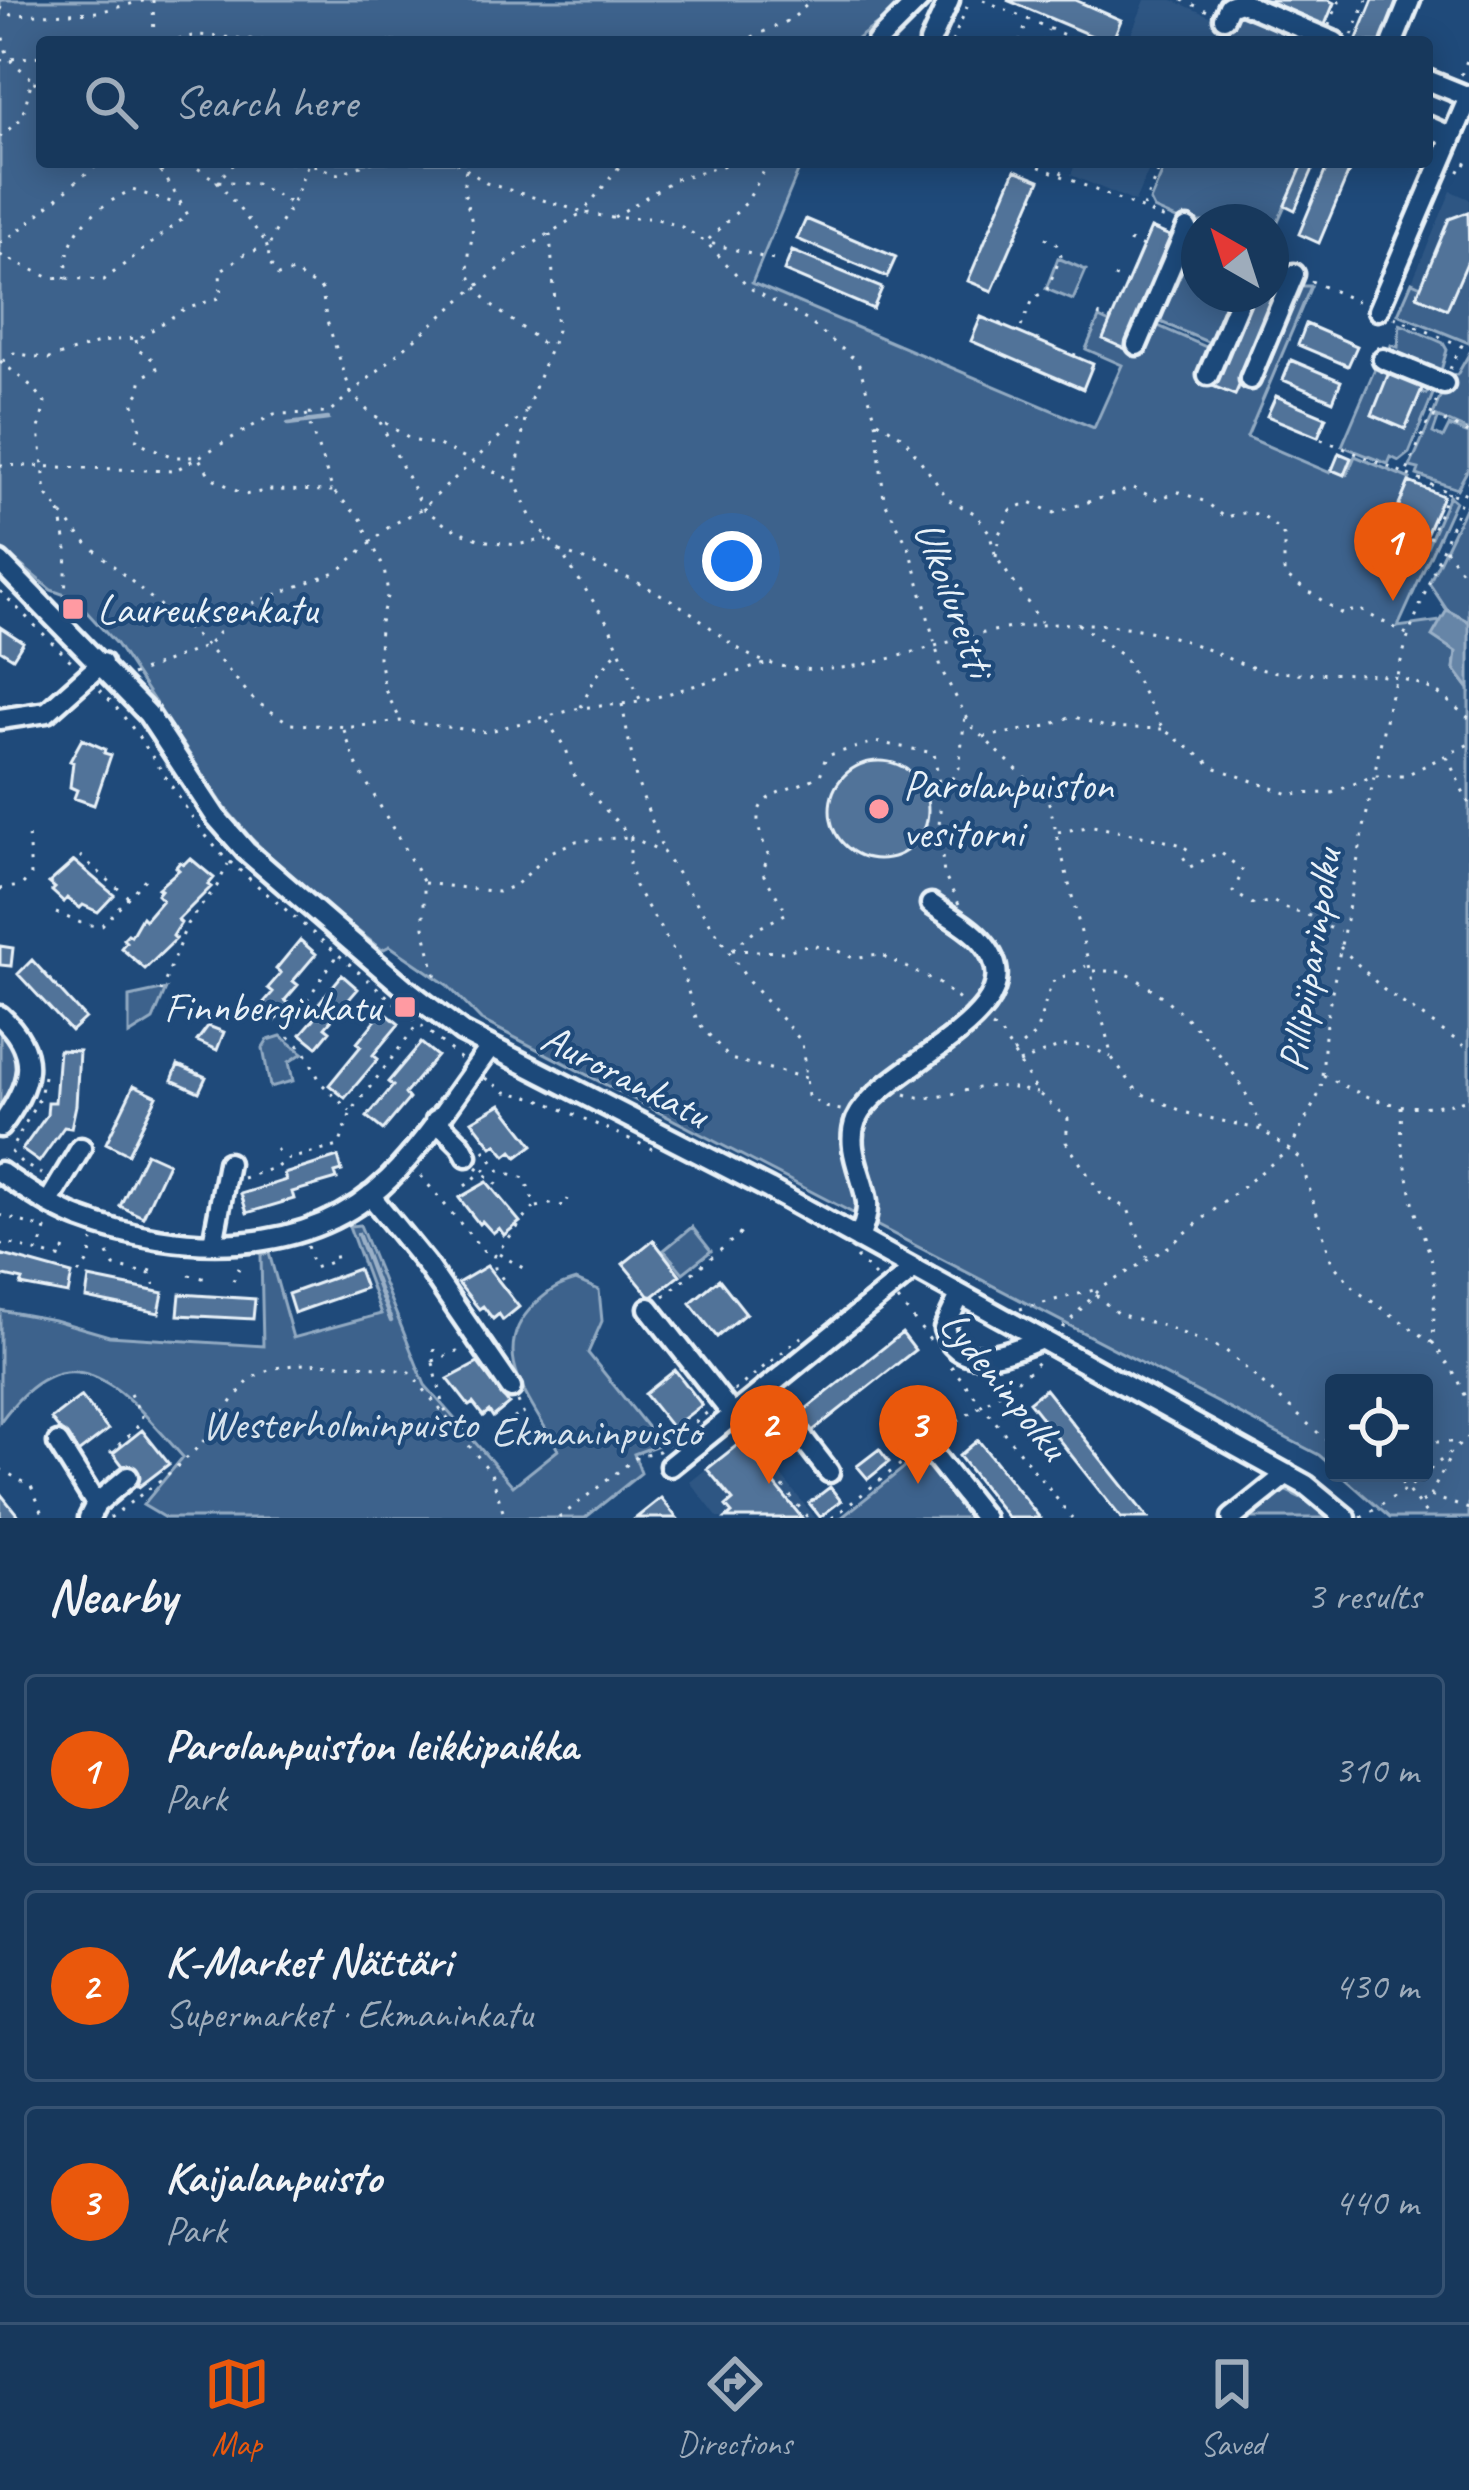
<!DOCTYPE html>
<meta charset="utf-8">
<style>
:root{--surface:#17385c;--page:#203f62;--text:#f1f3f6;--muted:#9eacbb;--line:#365272;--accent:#ea580c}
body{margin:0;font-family:Caveat,sans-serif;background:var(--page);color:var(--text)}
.controls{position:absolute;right:36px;bottom:36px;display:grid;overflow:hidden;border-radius:12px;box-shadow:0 6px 30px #0003}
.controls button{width:108px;height:108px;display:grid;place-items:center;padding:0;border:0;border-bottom:3px solid var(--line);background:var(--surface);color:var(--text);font:60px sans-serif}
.compass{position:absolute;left:1181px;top:204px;width:108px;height:108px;border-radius:50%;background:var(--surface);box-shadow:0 6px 30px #0003;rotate:321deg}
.you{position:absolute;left:732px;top:561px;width:42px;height:42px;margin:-30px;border:9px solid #fff;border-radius:50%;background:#1a73e8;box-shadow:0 0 0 18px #1a73e833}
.badge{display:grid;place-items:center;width:78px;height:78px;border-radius:50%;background:var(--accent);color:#fff;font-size:39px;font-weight:700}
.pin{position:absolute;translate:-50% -99px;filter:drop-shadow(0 3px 6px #0008)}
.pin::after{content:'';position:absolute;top:63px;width:42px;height:36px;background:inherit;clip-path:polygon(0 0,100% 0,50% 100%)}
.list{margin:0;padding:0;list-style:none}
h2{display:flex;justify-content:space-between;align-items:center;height:156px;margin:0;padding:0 48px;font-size:51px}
h2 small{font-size:39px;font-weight:400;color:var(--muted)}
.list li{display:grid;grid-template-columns:78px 1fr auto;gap:36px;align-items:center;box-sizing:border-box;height:192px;margin:0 24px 24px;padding:0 24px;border:3px solid var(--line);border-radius:12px}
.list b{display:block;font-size:45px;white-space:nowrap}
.list p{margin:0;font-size:39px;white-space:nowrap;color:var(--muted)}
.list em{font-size:39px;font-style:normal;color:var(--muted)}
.icon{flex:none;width:66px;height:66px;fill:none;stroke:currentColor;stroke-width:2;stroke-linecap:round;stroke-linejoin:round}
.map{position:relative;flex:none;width:1469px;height:1518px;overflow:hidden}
.search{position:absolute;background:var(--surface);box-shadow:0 6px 30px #0003;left:36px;right:36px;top:36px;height:132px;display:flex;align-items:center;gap:30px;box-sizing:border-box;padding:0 42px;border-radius:12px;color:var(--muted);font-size:45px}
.sheet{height:804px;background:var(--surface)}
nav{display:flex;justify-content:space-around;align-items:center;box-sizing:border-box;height:168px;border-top:3px solid var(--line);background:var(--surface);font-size:33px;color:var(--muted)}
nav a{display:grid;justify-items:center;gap:6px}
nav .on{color:var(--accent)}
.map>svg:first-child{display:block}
.built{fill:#2e5683}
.green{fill:#3c628c;stroke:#92aac2;stroke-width:3}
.water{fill:#6685a7;stroke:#9ab0c7;stroke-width:3}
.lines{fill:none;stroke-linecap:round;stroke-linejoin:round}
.stream{stroke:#9ab0c7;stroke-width:4.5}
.building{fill:#517399;stroke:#e8f1f8;stroke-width:3}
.minor-casing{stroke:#e8f1f8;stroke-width:27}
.path{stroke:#e8f1f8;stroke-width:3;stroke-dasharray:3 9;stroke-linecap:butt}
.minor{stroke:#1f4a7a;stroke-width:18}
.poi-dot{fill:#ff9aa2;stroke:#1f4a7a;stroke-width:4.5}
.labels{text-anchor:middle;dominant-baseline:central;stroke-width:9;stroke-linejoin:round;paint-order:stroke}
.street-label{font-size:42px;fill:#e8f1f8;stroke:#1f4a7a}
.poi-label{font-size:42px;fill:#e8f1f8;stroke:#1f4a7a;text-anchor:start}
.park-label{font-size:42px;fill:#d7e3ed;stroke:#1f4a7a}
</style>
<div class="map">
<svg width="1469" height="1518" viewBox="0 0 1469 1518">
<rect width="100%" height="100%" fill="#1f4a7a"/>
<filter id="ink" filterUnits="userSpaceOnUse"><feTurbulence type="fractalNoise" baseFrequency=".00833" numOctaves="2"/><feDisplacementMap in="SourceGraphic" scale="24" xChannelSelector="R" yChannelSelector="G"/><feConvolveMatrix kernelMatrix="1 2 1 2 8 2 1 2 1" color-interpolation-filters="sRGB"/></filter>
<g filter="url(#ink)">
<path class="built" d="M1145 0H1172L1219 20 1209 42H1128Z
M1076 162H1152L1135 202 1071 175Z
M1451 191 1469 199V344L1398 314Z
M749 1435 815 1518H718L690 1482Z"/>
<path class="green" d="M0 0H910L853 42H42V162H802L752 283 1094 428 1122 365 1086 349 1099 318 1110 323 1149 322 1215 351 1211 385 1235 395 1295 286H1311L1247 437 1330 473 1332 470 1347 475 1355 456 1410 479 1390 527 1395 529 1393 536 1426 549 1449 496 1455 501 1398 627 1441 621 1433 636 1456 652 1454 669 1469 689V1518H1390L1339 1473H1424V1383H1334V1468L1319 1455 481 1020 447 985 390 946 382 950 307 891 251 838 226 809 116 644 74 598 51 590 0 548Z
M1232 8 1321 42H1218Z
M1167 162H1304L1271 237V222H1199V229L1154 209 1150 201Z
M1192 236 1199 239V294H1239L1217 346 1151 318Z
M1058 258 1086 270 1073 300 1046 289Z
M1469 258V343L1398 314 1412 282 1421 286 1417 296 1447 308Z
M1400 324 1443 343 1447 350 1440 374 1386 358 1391 345 1398 347Z
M1469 354V431L1433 415 1449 374 1457 375Z
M1379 359 1393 365 1372 415 1405 429 1421 392 1426 394 1430 387 1435 389 1409 453 1399 461 1391 457 1388 464 1342 446Z
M1432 417 1438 419 1433 433 1443 438 1449 426 1469 434V467L1457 489 1417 475 1419 469 1410 467Z
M1469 500V622L1447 610 1429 583Z
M166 989 153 1020 129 1035V997Z
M0 1022C30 1062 22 1077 0 1117Z
M281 1036 303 1053 289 1062 293 1081 270 1087 263 1048 268 1040Z
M360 1225 425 1385 513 1486 558 1450C532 1401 485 1352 535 1304 549 1291 558 1285 576 1280L599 1290 602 1321 588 1353 661 1444 634 1454 641 1473 585 1518H165L143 1505 183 1457C126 1393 72 1321 0 1422V1310L54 1320 109 1336 263 1346 261 1255 269 1253 293 1338 381 1314 349 1226Z
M692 1227 711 1251 683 1273 664 1250Z
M926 1450 981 1518H841Z
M1278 1487 1320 1507 1331 1518H1240Z"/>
<path class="water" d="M1447 610 1469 622V689L1454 669 1456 652 1432 636Z"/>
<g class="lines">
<path class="stream" d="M288 424 328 419
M358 1234 391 1321"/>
</g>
<path class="building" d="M1007 0H1075L1121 20 1112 42H1106Z
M1261 0H1328L1334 3 1324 27Z
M1373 0H1401L1384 42H1359L1356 41Z
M1304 162H1316L1295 210 1285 205Z
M1329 162H1353L1319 243 1299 234Z
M1015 170 1040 180 992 291 968 281Z
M1468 212 1469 258 1447 309 1417 296 1449 219Z
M806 219 896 257 887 277 797 239Z
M1151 228 1175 238 1128 350 1103 339Z
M792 251 882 288 873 309 784 271Z
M1271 278 1283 283 1235 395 1210 385 1249 294H1271Z
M981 317 1093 364 1083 389 971 341Z
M1306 324 1357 346 1348 366 1298 345Z
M1291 360 1341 381 1333 401 1283 380Z
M1390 370 1424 384 1405 429 1372 415Z
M1276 396 1326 417 1318 437 1267 416Z
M1339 453 1351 458 1344 475 1332 470Z
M1409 482 1443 496 1423 541 1390 527Z
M0 627 23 642 13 658 0 650Z
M82 739 105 749 104 753 111 755 94 805 74 798 77 790 70 787 73 762 70 761Z
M830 810a49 49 0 1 1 98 0a49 49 0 1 1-98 0Z
M190 858 214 878 208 885 211 887 178 920 181 923 173 936 176 939 145 969 121 948 126 942 123 939 128 934 131 936 142 917 145 920 162 900 157 895 161 890 158 888 179 870 176 867 180 862 184 864Z
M74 861 114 895 98 912 83 905 80 908 67 898 64 902 52 891 55 888 49 883Z
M300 940 316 954 293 981 298 985 285 1000 289 1004 275 1021 260 1007 273 992 268 988 281 973 276 969Z
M0 946 13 948 11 966 0 965Z
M32 960 85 1018 71 1031 18 974Z
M342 975 358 989 325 1027 330 1031 317 1047 301 1034 314 1019 309 1015Z
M383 1011 399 1024 373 1055 378 1059 345 1098 329 1085 361 1046 357 1043Z
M208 1026 224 1032 217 1050 197 1041Z
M421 1043 437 1056 405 1094 409 1099 383 1130 367 1117 393 1086 388 1082Z
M59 1050 79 1051 76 1105 71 1128 64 1127 39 1162 22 1150 47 1115 48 1102H55Z
M178 1065 206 1077 199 1092 172 1080Z
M134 1085 157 1096 128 1154 106 1143Z
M501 1104 533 1145 517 1157 512 1151 506 1156 496 1144 492 1147 472 1121Z
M146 1153 168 1163 143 1217 120 1206Z
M338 1157 342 1171 335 1173 337 1179 292 1192 294 1199 247 1213 241 1194 286 1180 284 1174Z
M487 1182 520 1222 504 1235 499 1228 493 1233 482 1221 479 1224 459 1198Z
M653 1240 680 1275 651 1298 623 1264Z
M0 1254 72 1274 68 1294 21 1285 23 1280 0 1275Z
M487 1266 519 1307 503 1320 499 1314 493 1319 483 1306 479 1309 458 1283Z
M358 1269 365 1288 294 1313 288 1294Z
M89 1278 163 1293 159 1313 86 1298Z
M719 1279 746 1313 717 1337 690 1303Z
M180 1294 255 1299 253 1319 178 1315Z
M902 1333 915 1350 805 1437 792 1420Z
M478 1363 509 1404 493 1417 489 1411 483 1416 473 1403 469 1406 448 1379Z
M675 1370 702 1405 672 1428 645 1394Z
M1045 1389 1148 1518H1121L1029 1402Z
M81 1396 108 1430 78 1453 51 1419Z
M142 1430 169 1464 139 1487 113 1453Z
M779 1431 792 1447 775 1461 762 1444Z
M978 1440 1040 1518H1008L959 1456Z
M741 1442 802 1518H726L732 1513 726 1506 733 1500 707 1469Z
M879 1449 889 1462 868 1479 857 1466Z
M830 1487 841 1501 820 1517 809 1503Z
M0 1493 20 1518H0Z
M661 1498 677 1518H636Z"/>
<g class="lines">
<defs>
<path id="minor" d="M1224 18 1229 6 1240 2 1335 42
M877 42 919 0
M930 42 949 0
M1393 42 1410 0
M1427 80 1469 97
M1427 126 1452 137
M1378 310 1469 97
M1137 345 1187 228
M1383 359 1444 384
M1208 375 1242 294
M1250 379 1294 274
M0 562 148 714 216 817 246 851 406 989 462 1032 769 1189 1306 1485 1346 1518
M0 719 47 712 102 663
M0 1016C42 1054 30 1086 0 1127
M436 1120 461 1145 467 1156
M0 1172C25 1189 51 1207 79 1218 179 1256 308 1259 389 1179 427 1141 457 1092 489 1049
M370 1195 426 1264 511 1388
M48 1203 81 1148
M859 1239C863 1227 868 1215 867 1202 863 1175 845 1148 856 1120 881 1064 1044 1015 983 943 970 927 948 916 931 904
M213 1243 228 1163
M960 1295 944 1329C958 1373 1008 1353 1039 1340
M649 1308 733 1415
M765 1389 829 1472
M58 1443 96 1504
M926 1445 984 1518
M670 1466 914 1269
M89 1518 96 1504 128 1477
M1232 1518 1287 1474"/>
</defs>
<use href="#minor" class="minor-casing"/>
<path class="path" d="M153 0 154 42
M983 0 1081 42
M1182 0 1208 11
M0 8 12 15 98 12 147 0
M1329 25 1340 0
M0 26 8 58 32 79 22 118 0 137
M1352 35 1367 0
M166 42 197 35 281 42
M741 42 792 19 812 0
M952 42 970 0
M1019 42 1028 21
M1043 42 1048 30
M1090 42 1092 36
M0 60 42 56
M1461 75 1469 56
M34 81 42 95
M188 162 217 181 256 184 290 203
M373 162 337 174 308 163C303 176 299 190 293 202 280 228 255 249 278 276L293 272 322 290 326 318 351 393 368 411 411 440 439 445 515 482
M456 162 486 183 583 212 623 162
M769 162 746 203 706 242 748 287 808 321 858 362 876 420 884 500 911 552 942 671 972 727 1048 799 1112 1058 1138 1092 1187 1113 1262 1130 1300 1158 1332 1263 1358 1292 1433 1343
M1028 162 1170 221
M466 170C460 192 469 204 472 224 474 240 466 256 469 271 475 303 527 327 548 349
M1458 170 1462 172 1469 157
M1061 174 1067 162
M1033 197 1035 198
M1143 207 1162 162
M614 217 675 179 736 162
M1212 222 1213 220
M550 234 557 330 526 412 515 482 532 520 560 551 609 625 641 702
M1016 236 1018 237
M1129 241 1143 247
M0 243C38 220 65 187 102 162
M0 255 48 277 104 280 188 215 164 175 150 162
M1000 273 1002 274
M1114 277 1127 283
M65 279C67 269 67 259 69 250 77 221 106 202 132 190L181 205
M1311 281 1363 304
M1098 315 1111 320
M1394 317 1469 349
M1000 325 1002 319
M1021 327 1034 297 1046 292 1061 256 1056 243 1038 235
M136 340 138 350 154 360 157 369 142 377 139 393 133 400 140 427 136 441 173 457H198L211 477 244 495 271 490 333 491
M1037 341 1039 335
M1074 356 1076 351
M0 361 30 385 45 403 39 429 46 494 82 539 207 646 255 701 291 724 352 727 400 721 486 732 580 708 641 702 768 663
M3 361 14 353 49 359 102 342 141 337 183 310 221 297 220 271 245 254 269 246 217 181 236 162
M1450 369 1461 346
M306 414 333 491 361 519 384 569 388 593 380 622 379 658 385 690 400 719
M1433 416 1469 433
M878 421 904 438 949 500 976 514 989 532 996 557 1041 622
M380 422 423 508 447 526 481 540 516 545 547 539
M1321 439 1406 474 1437 400
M0 465 174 471 274 414 328 413 476 287 522 251 583 212 612 218H654L682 227 706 242 777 261
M1408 475 1460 497
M60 512 67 550 65 599 73 609
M1396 530 1394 534 1426 547 1448 492
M1445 549 1469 581
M560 551C604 567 654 587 693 614 717 631 739 655 769 663 849 687 934 638 1012 628 1071 620 1136 622 1193 644 1219 653 1241 667 1270 671 1321 678 1375 666 1424 686 1440 692 1455 708 1469 718
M996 557 999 534 1011 510 1030 502 1053 513 1133 488 1157 499 1179 492 1206 502 1226 518C1252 506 1267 516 1284 536V575L1342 614 1358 609 1407 634
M0 591 76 666
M1078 624 1124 657 1163 729 1216 768 1289 794 1332 793 1373 776H1404L1469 744
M132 675 207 646 240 608 338 571 390 526 423 508 526 412
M100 690C150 740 176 805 224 857L463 1061
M622 704 636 779 663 850
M581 707 595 678 618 650
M547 721 566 749 575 777 631 837 663 852 749 982 802 1042 808 1096 825 1107 846 1111
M344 730 355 762 424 883V927L437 982
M984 737 1047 726 1072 716 1105 727 1162 729
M1447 757 1469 804
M1058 832 1093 826 1175 843 1187 847 1182 855 1190 867 1220 852 1243 871 1233 892 1254 905 1273 901C1290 913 1296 910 1312 917 1323 922 1327 929 1340 931
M631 838 629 864 635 886 678 958 697 1021 730 1059 806 1078
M80 856 128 897
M424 883 498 892 516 885 551 852 576 841 629 837
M0 889 21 886 31 875 28 834
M959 904 944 875 939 827 941 795 959 768 965 715
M56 913 86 925H102L147 877
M1340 947 1384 990 1469 1049
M733 949 755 930 787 913 762 872 769 856C740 793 772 798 820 776L826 756 875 742 934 753 941 795
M732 950 784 952 807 945 831 948 853 958 879 954 938 983 966 1005
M336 958C316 983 304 1008 285 1033L305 1051 321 1083 350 1111
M1093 971C1106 971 1119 970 1131 976 1183 1004 1243 1072 1261 1128
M161 992 187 924 217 886 228 864
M992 1027 1000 1032 1038 1093 1068 1119 1066 1142 1101 1194 1128 1209 1147 1257
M1013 1053 1036 1033 1052 982 1086 966
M1019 1063C1059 1047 1071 1036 1111 1057
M1323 1075C1379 1105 1407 1115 1469 1099
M44 1076 40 1097 10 1151 23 1164 45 1176
M485 1078 506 1092 537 1098 652 1149
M905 1094C934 1104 957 1090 985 1087 1003 1085 1020 1089 1037 1093
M1401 1106 1402 1147 1414 1207 1431 1257 1435 1285 1433 1343 1457 1377 1469 1404
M276 1149 284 1158
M484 1150 500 1171 525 1178 535 1206 494 1256
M477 1167 498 1185
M421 1176 485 1253 494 1256 495 1268 504 1281
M243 1178 277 1167 285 1160 339 1146 351 1112 417 1025
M465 1186 492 1164
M537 1207 555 1203 565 1207 568 1199
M0 1215 46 1229 39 1252
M0 1245 8 1243 62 1259 66 1243
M307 1246 314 1268 336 1260 335 1254
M108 1254 114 1266 150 1274 154 1285
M499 1254 523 1268
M856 1257 875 1276
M150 1272 154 1261
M78 1274 89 1260 93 1241
M189 1275 212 1280
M233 1281 239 1268
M1096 1295 1118 1314 1164 1326 1225 1350 1325 1439 1334 1442
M664 1296 745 1230
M898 1300 930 1340
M1020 1309 1098 1289
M1063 1328 1100 1289 1168 1247 1290 1149 1321 1090 1326 1022 1388 705 1409 634 1469 480
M434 1349 433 1361 464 1348
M433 1363 447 1418
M951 1366 1072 1518
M734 1391 806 1333
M518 1401 525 1418
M510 1425 507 1424 522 1412
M738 1430 808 1518
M938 1435C970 1410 1012 1390 1039 1361
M1424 1442H1451L1455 1446
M110 1453 136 1429 142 1416 130 1394
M0 1469 31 1486 45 1518
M1394 1473 1429 1518
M1430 1496 1451 1455
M1422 1503 1430 1496 1469 1509
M110 1518C139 1495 172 1474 197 1448 216 1428 229 1402 248 1382 276 1353 372 1365 410 1372L491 1473 505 1518
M559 1518 638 1456 659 1451 708 1412
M832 1518 911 1456
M1361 1518 1408 1488 1469 1437"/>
<use href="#minor" class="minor"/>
</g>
</g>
<g class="poi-dot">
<rect x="61" y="597" width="24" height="24" rx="6"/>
<circle cx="879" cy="809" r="12"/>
<rect x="393" y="995" width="24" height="24" rx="6"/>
</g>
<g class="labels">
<g class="street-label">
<text transform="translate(954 599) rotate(70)">Ulkoilureitti</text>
<text transform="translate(1310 960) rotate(-81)">Pillipiiparinpolku</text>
<text transform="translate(625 1076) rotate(27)">Aurorankatu</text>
<text transform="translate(1004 1385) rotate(51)">Lydeninpolku</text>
</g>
<g class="poi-label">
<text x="97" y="609">Laureuksenkatu</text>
<text x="903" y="785">Parolanpuiston<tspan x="903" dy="48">vesitorni</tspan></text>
<text x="381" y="1007" text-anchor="end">Finnberginkatu</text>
</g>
<g class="park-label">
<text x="340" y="1424">Westerholminpuisto</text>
<text x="596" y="1432">Ekmaninpuisto</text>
</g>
</g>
</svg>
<div class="controls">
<button><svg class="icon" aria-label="locate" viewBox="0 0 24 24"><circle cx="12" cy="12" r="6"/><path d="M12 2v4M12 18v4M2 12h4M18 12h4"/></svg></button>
</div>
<svg class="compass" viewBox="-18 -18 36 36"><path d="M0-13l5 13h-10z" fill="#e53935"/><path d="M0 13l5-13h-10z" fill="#9eacbb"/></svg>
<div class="you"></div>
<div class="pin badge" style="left:1393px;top:601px">1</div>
<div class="pin badge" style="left:769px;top:1484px">2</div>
<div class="pin badge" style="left:918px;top:1484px">3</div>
<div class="search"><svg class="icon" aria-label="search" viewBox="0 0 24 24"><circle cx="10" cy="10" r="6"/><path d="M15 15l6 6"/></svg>Search here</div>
</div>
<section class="sheet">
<h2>Nearby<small>3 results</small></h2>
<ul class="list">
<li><span class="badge">1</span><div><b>Parolanpuiston leikkipaikka</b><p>Park</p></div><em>310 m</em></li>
<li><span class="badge">2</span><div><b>K-Market Nättäri</b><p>Supermarket · Ekmaninkatu</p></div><em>430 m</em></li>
<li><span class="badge">3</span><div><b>Kaijalanpuisto</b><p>Park</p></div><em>440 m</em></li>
</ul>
</section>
<nav>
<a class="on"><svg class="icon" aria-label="map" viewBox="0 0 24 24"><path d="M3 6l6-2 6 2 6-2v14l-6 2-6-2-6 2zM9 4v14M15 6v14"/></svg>Map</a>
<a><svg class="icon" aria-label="directions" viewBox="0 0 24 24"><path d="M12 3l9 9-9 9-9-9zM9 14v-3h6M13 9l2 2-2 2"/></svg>Directions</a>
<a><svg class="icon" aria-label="saved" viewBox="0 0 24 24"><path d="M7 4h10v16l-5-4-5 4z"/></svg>Saved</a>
</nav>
